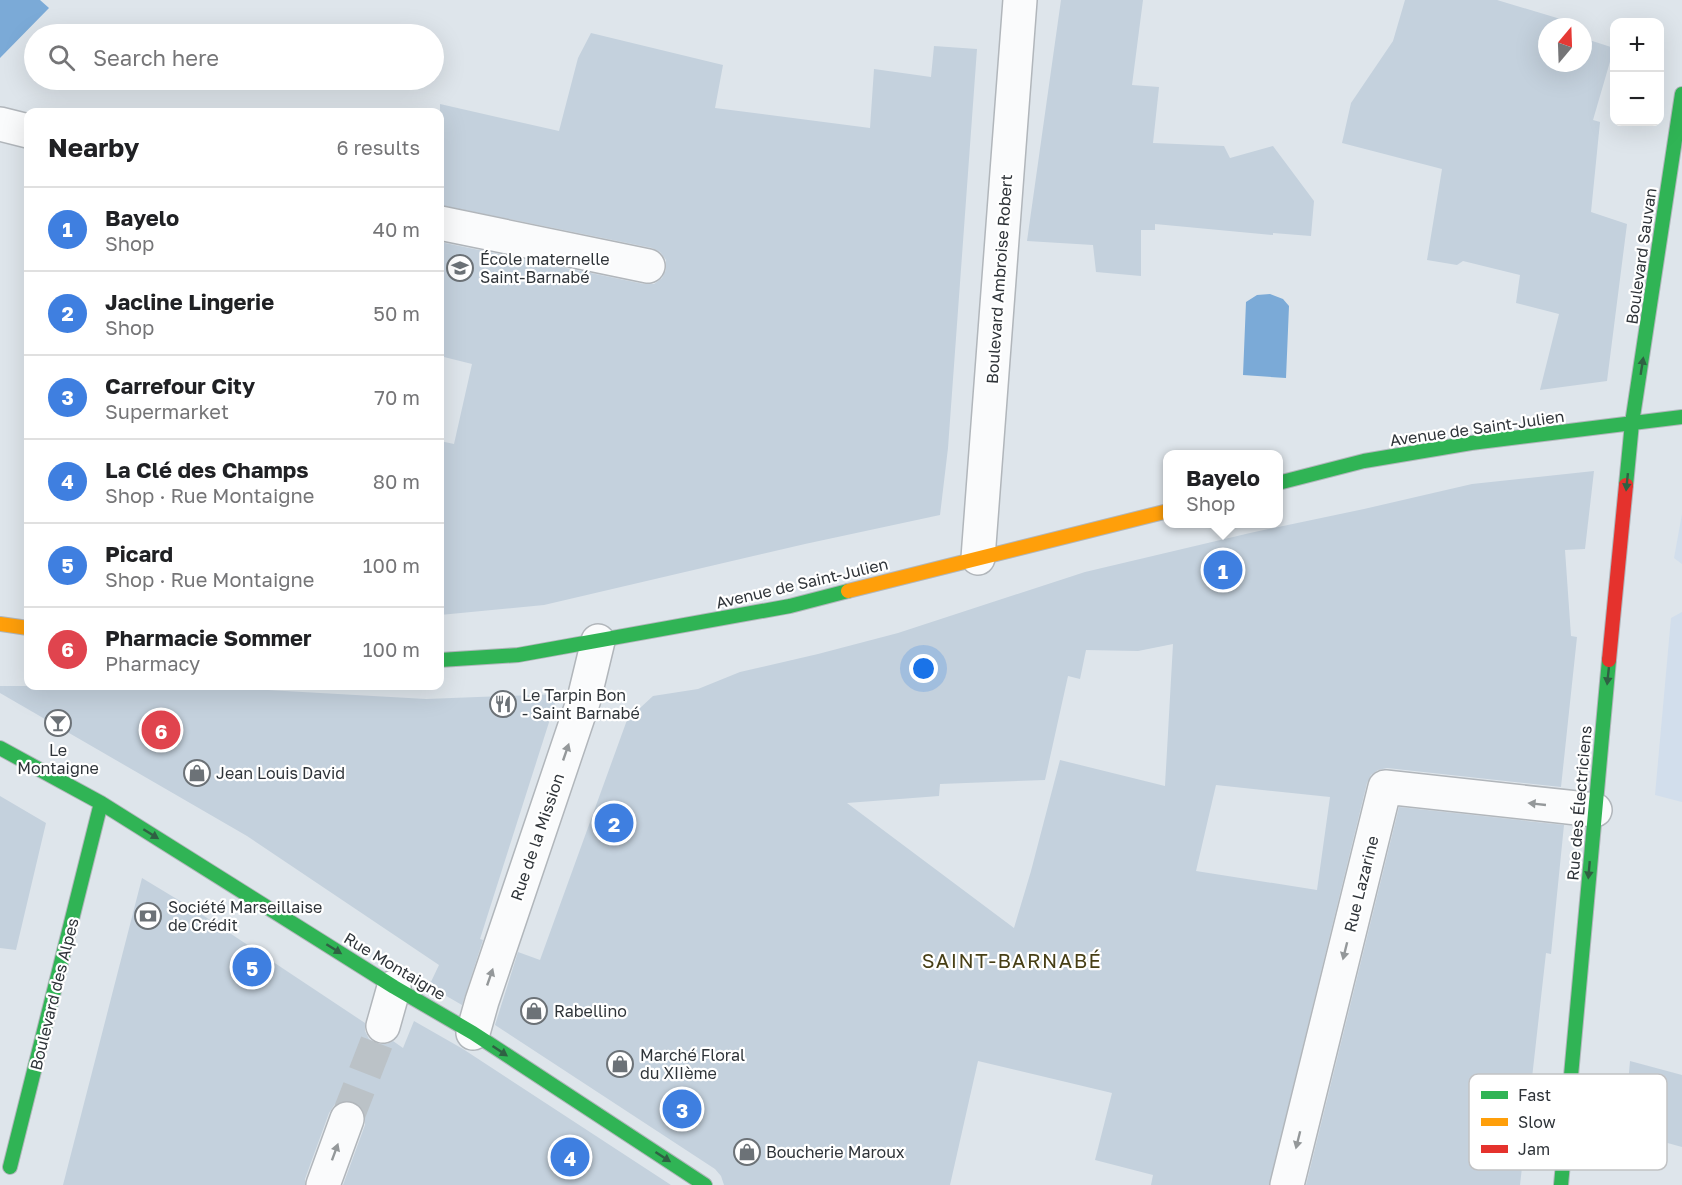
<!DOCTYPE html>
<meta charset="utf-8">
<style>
:root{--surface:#fff;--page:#f6f6f6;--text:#202124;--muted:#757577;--line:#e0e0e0;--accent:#6c7277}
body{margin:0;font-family:"Golos Text",sans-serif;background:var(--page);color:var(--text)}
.controls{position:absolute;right:18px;top:18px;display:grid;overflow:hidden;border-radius:12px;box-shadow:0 6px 24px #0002}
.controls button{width:54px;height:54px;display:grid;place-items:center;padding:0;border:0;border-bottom:2px solid var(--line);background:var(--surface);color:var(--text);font:30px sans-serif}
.compass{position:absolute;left:1538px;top:18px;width:54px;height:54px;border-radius:50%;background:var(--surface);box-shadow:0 6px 24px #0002;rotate:19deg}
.you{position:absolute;left:924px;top:669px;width:21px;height:21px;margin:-15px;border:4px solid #fff;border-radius:50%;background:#1a73e8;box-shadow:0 0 0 9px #1a73e833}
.badge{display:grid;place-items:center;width:39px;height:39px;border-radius:50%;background:var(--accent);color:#fff;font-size:20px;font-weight:700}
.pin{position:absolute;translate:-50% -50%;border:3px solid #fff;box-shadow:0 2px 6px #0006}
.popup{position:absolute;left:1163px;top:450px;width:120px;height:78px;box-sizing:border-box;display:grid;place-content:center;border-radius:12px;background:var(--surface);filter:drop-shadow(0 2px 4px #0005);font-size:20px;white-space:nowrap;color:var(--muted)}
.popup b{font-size:22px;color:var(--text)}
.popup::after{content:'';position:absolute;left:50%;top:100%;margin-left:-12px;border:12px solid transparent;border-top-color:var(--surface)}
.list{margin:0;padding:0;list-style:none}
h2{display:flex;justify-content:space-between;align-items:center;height:78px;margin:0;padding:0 24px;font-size:26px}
h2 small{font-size:20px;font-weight:400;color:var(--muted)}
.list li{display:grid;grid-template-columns:39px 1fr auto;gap:18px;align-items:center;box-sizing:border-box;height:84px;padding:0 24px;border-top:2px solid var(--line)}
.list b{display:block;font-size:22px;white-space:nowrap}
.list p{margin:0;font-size:20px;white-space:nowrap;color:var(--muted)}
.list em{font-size:20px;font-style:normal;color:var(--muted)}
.icon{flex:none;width:33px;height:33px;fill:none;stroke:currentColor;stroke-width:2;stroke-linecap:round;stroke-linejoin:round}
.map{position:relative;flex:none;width:1682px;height:1185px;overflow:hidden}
.search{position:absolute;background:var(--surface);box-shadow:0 6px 24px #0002;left:24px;top:24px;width:420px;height:66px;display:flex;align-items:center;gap:15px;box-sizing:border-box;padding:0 21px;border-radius:33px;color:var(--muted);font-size:22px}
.panel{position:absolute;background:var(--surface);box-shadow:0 6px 24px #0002;left:24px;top:108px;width:420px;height:582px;border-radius:12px}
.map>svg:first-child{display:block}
.built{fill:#d2deec}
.water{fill:#7baad7}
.building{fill:#c4d1dd;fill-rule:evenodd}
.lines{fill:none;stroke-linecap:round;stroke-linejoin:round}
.street-tunnel{stroke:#bbc2c7;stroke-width:33;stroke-dasharray:33 16;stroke-linecap:butt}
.street-casing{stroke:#b1b6bb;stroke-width:36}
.fast-casing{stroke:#b1b6bb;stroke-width:16}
.slow-casing{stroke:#b1b6bb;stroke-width:16}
.jam-casing{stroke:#b1b6bb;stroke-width:16}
.street{stroke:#fafbfc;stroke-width:33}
.fast{stroke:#30b455;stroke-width:14}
.slow{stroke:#ff9f0a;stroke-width:14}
.jam{stroke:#e5322d;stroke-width:14}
.oneway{fill:#2f6143}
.oneway2{fill:#94989a}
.labels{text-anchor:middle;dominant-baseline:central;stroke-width:4.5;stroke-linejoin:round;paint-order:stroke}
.street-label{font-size:16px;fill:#2f3439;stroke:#fff}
.poi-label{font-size:16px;fill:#2f3439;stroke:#fff;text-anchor:start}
.quarter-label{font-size:20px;letter-spacing:1.5px;fill:#473f16;stroke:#fff}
.key{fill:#fff;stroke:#c1c2c4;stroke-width:1.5}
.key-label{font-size:16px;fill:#2f3439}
</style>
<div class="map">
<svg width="1682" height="1185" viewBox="0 0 1682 1185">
<rect width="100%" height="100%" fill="#dee5eb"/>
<path class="built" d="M1682 514V564L1674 558Z
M1682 612V802L1655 795 1671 618Z"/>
<path class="water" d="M0 0H40L49 8 0 58Z
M1270 294 1283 299 1289 306 1286 378 1243 375 1246 302 1257 295Z"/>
<path class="building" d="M1061 0H1143L1132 85 1159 87 1153 143 1224 146 1230 158 1273 146 1314 201 1311 236 1273 233V235L1155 224V230H1141V276L1096 272 1093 245 1027 241Z
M1405 0H1497L1577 24 1576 27H1547V63H1583V38L1614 48 1593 120 1600 122 1591 212 1627 224 1607 381 1540 390 1559 314 1516 303 1520 275 1463 261 1457 265 1427 260 1442 169 1342 143 1351 103 1393 41Z
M591 33 723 65 715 108 870 128 874 69 931 77 934 46 977 49 948 448 940 515 805 544 544 605 440 615V441L454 444 472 364 440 356V242L644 284H654L662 278 666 270V260L660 252 652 248 440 205V104L559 131 578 58Z
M1594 471 1585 549 1565 550 1571 636 1577 637 1561 787 1387 768 1378 770 1371 775 1367 783 1269 1185H1151L1153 1175 1095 1160 1112 1093 978 1061 950 1185H724L721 1176 715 1169 495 1025 518 952 540 960 627 720 653 696 698 689 740 672 818 654 898 633 1085 572 1250 533 1364 509 1472 484ZM1173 644 1165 786 1060 760 1031 871 1014 928 847 803 939 796 940 784 1045 780 1068 676 1080 679 1086 650 1138 651ZM1216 785 1330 797 1317 890 1196 871Z
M0 686H195L426 699 558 694 480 939 483 940 462 1005 429 986 439 965 247 836 0 693Z
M0 796 46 823 16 950 0 948Z
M1399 807 1564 825 1551 954 1546 953 1520 1185H1306Z
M142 878 195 910 365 1023V1031L369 1039 377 1044H387L393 1041 403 1048 414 1021 463 1049 671 1185H343L365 1125V1116L361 1107 354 1102 344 1101 335 1104 329 1113 305 1179V1185H63Z
M1630 1061 1682 1075V1147L1624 1131Z"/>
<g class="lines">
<path class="street-tunnel" d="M347 1119 383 1026"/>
<defs>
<path id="street" d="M0 124 28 131
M440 223 648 266
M978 558 1020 0
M383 1026 394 987
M473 1033 482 1001 584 699 598 641
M323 1185 347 1119
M1287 1185 1385 787 1595 810"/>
<path id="fast" d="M1278 483 1364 461 1471 443 1682 417
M1626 485 1632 423 1682 94
M440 660 518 655 790 606 848 591
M0 748 101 803 394 987 473 1033 705 1185
M10 1167 101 803
M1561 1185 1609 660"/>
<path id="slow" d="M848 591 1168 511
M0 624 28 628"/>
<path id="jam" d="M1609 660 1626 485"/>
</defs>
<use href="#street" class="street-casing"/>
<use href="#fast" class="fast-casing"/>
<use href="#slow" class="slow-casing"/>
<use href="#jam" class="jam-casing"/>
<use href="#street" class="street"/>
<use href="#fast" class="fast"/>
<use href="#slow" class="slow"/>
<use href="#jam" class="jam"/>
</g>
<defs><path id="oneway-solid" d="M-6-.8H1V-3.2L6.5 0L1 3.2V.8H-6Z" transform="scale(1.5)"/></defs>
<g class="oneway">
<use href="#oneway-solid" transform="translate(1642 366) rotate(-81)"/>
<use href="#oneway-solid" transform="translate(1627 482) rotate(96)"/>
<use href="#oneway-solid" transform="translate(1608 676) rotate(96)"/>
<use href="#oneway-solid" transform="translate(151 834) rotate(32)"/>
<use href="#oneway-solid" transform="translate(1589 870) rotate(95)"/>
<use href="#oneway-solid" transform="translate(334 949) rotate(32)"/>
<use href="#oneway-solid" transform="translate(500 1051) rotate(34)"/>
<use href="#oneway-solid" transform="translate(663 1157) rotate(33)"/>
</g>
<g class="oneway2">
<use href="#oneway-solid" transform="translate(566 752) rotate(-71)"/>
<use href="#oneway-solid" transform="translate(1537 804) rotate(-174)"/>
<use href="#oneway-solid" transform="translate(1345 951) rotate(104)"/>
<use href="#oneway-solid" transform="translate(490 977) rotate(-71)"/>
<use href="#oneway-solid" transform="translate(1298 1140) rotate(104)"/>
<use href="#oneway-solid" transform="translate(335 1152) rotate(-70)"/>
</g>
<defs>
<symbol id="school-ring" viewBox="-11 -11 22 22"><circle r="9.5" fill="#fff" stroke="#6c7277" stroke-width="1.5"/><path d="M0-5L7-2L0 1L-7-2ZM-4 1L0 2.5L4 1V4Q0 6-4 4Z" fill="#6c7277"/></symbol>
<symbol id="restaurant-ring" viewBox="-11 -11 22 22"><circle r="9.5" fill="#fff" stroke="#6c7277" stroke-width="1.5"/><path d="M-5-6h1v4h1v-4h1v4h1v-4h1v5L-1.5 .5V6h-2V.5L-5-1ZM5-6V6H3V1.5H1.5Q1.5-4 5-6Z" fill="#6c7277"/></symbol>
<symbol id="bar-ring" viewBox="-11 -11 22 22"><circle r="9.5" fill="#fff" stroke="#6c7277" stroke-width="1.5"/><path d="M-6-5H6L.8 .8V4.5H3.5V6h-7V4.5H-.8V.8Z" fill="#6c7277"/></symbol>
<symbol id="shop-ring" viewBox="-11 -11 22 22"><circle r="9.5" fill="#fff" stroke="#6c7277" stroke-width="1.5"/><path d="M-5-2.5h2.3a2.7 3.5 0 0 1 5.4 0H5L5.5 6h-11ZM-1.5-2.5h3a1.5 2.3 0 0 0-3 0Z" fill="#6c7277"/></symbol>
<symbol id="bank-ring" viewBox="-11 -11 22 22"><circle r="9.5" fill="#fff" stroke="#6c7277" stroke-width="1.5"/><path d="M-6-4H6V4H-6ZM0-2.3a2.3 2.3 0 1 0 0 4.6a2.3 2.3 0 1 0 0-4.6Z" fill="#6c7277"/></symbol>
</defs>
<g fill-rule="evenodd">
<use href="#school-ring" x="445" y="253" width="30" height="30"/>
<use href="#restaurant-ring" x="488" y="689" width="30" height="30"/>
<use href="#bar-ring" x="43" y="708" width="30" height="30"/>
<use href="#shop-ring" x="182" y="758" width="30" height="30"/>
<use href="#bank-ring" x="133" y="901" width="30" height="30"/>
<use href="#shop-ring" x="519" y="996" width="30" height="30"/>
<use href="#shop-ring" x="605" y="1049" width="30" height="30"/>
<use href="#shop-ring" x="732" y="1137" width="30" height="30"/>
</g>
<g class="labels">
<g class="street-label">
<text transform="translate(1641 256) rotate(-82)">Boulevard Sauvan</text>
<text transform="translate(999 279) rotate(-86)">Boulevard Ambroise Robert</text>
<text transform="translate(1477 428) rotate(-8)">Avenue de Saint-Julien</text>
<text transform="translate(802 583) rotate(-13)">Avenue de Saint-Julien</text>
<text transform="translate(1579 803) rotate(-85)">Rue des Électriciens</text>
<text transform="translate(537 837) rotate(-71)">Rue de la Mission</text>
<text transform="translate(1361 884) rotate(-76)">Rue Lazarine</text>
<text transform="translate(395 966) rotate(31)">Rue Montaigne</text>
<text transform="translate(54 994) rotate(-76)">Boulevard des Alpes</text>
</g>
<g class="poi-label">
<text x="480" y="259">École maternelle<tspan x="480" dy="18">Saint-Barnabé</tspan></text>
<text x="522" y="695">Le Tarpin Bon<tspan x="522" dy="18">- Saint Barnabé</tspan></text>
<text x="58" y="750" text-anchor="middle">Le<tspan x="58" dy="18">Montaigne</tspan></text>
<text x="216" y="773">Jean Louis David</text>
<text x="168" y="907">Société Marseillaise<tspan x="168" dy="18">de Crédit</tspan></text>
<text x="554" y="1011">Rabellino</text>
<text x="640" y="1055">Marché Floral<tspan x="640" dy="18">du XIIème</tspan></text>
<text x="766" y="1152">Boucherie Maroux</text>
</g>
<g class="quarter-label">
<text x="1012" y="960">SAINT-BARNABÉ</text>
</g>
</g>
<rect x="1469" y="1074" width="198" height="96" rx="9" class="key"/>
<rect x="1481" y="1091" width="27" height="8" fill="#30b455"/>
<rect x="1481" y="1118" width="27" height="8" fill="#ff9f0a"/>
<rect x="1481" y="1145" width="27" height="8" fill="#e5322d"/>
<g class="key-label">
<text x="1518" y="1101">Fast</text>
<text x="1518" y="1128">Slow</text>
<text x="1518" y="1155">Jam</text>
</g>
</svg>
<div class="controls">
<button>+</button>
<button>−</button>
</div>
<svg class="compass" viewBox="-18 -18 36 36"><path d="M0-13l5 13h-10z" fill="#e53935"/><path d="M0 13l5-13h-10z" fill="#757577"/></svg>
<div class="you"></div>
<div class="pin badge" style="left:1223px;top:570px;background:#3f7fe0">1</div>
<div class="popup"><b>Bayelo</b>Shop</div>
<div class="pin badge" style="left:614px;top:823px;background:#3f7fe0">2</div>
<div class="pin badge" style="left:682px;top:1109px;background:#3f7fe0">3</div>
<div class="pin badge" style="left:570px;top:1157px;background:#3f7fe0">4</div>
<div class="pin badge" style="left:252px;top:967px;background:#3f7fe0">5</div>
<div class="pin badge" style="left:161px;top:730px;background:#e0444e">6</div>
<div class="search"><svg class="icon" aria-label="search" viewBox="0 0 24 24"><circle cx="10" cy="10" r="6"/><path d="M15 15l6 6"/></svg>Search here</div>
<section class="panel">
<h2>Nearby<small>6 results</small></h2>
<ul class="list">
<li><span class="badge" style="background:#3f7fe0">1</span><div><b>Bayelo</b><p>Shop</p></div><em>40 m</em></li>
<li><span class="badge" style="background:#3f7fe0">2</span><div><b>Jacline Lingerie</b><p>Shop</p></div><em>50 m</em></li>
<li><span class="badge" style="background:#3f7fe0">3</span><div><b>Carrefour City</b><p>Supermarket</p></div><em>70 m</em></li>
<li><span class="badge" style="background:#3f7fe0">4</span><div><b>La Clé des Champs</b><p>Shop · Rue Montaigne</p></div><em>80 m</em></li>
<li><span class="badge" style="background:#3f7fe0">5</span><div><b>Picard</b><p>Shop · Rue Montaigne</p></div><em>100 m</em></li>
<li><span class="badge" style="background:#e0444e">6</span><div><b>Pharmacie Sommer</b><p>Pharmacy</p></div><em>100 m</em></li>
</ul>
</section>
</div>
